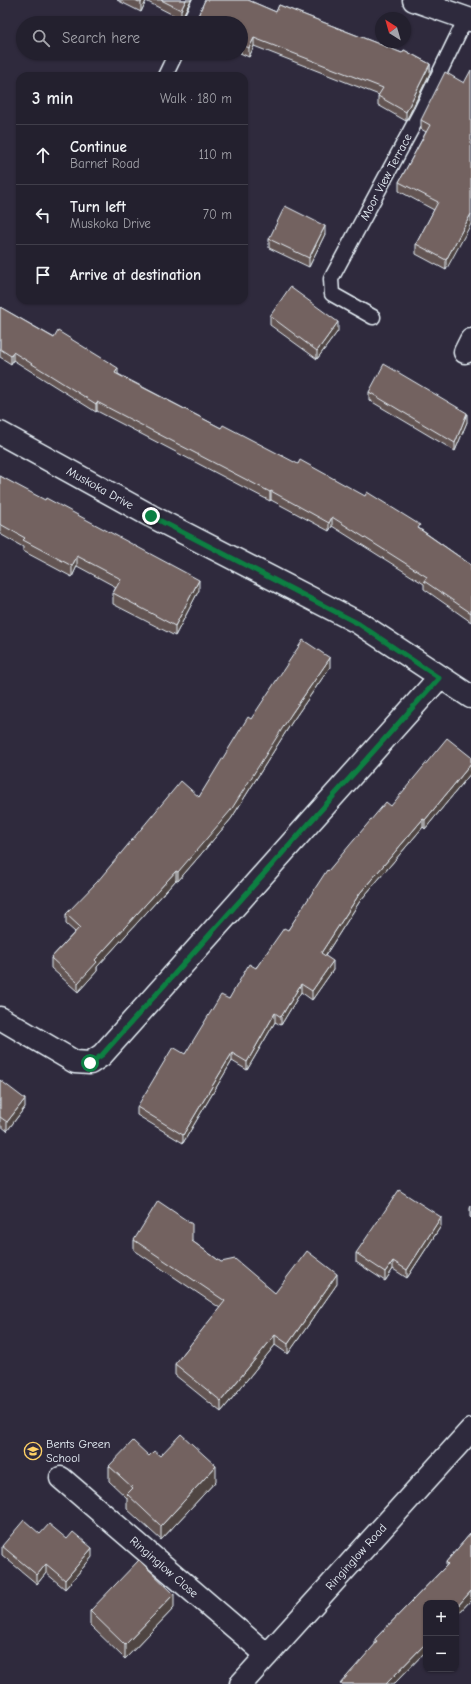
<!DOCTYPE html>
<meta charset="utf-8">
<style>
:root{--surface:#23202e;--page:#2f2d3a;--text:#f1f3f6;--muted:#a3a3aa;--line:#403e4a}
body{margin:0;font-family:"Comic Neue",sans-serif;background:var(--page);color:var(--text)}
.controls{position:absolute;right:12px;bottom:12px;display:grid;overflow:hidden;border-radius:8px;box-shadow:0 1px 3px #0004}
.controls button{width:36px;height:36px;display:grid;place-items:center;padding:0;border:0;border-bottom:1px solid var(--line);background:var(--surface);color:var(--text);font:20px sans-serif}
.compass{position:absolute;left:375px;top:12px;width:36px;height:36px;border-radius:50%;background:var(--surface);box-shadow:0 1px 3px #0004;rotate:323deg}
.stop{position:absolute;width:12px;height:12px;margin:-9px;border:3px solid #0b8043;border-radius:50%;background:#fff}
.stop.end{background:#0b8043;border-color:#fff;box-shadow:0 1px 4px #0008}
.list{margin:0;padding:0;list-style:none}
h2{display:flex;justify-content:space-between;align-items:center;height:52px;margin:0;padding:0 16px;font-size:17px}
h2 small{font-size:13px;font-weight:400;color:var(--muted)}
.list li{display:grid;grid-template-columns:26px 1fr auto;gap:12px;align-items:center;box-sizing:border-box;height:60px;padding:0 16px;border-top:1px solid var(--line)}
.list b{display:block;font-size:15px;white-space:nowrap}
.list p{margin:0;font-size:13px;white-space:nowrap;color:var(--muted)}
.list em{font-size:13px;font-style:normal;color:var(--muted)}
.icon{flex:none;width:22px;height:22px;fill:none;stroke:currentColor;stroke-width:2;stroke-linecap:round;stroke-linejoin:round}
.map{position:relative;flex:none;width:471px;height:1684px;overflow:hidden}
.search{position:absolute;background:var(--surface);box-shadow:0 1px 3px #0004;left:16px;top:16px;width:232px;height:44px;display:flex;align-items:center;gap:10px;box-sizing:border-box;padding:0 14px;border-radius:22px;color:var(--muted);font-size:15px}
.panel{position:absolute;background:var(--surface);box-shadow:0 1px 3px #0004;left:16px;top:72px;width:232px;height:232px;border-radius:12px}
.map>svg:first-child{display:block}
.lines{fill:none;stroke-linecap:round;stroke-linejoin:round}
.lane-casing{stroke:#e8f1f8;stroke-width:17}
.street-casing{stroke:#e8f1f8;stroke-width:25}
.secondary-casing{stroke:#e8f1f8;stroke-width:25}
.lane{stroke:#2f2a3d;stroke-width:14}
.street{stroke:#2f2a3d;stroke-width:22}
.secondary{stroke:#2f2a3d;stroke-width:22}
.wall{fill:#635453;stroke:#e8f1f8}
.shaded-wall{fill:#504543;stroke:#e8f1f8}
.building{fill:#736260;stroke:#e8f1f8}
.route{stroke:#0b8043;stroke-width:5}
.labels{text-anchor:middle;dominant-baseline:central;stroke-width:3;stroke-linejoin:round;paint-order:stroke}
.street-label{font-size:12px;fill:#e8f1f8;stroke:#2f2a3d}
.poi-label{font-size:12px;fill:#e8f1f8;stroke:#2f2a3d;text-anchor:start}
</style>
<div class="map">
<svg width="471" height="1684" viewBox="0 0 471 1684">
<rect width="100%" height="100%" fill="#2f2a3d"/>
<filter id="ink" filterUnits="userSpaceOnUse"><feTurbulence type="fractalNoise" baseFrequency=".025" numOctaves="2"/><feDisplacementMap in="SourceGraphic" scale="8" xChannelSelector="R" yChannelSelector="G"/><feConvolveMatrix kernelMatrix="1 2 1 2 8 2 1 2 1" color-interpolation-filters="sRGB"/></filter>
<g filter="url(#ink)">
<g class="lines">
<defs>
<path id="lane" d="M189 23 200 0
M165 76 176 53
M373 317 332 294 331 279 421 111 466 18"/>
<path id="street" d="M414 0 471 20
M465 352 471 340
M0 433 151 516 359 623 471 697
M0 1018 75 1062 90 1063 102 1055 439 678
M61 1478 267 1655"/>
<path id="secondary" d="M241 1684 471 1430"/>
</defs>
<use href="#lane" class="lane-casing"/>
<use href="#street" class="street-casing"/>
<use href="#secondary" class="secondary-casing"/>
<use href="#lane" class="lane"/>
<use href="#street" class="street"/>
<use href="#secondary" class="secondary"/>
</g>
<path class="wall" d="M117 0H191L181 19 146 1 141 12Z
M205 0H248L276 12 279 5 402 53 404 50 430 64V73L406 121 378 105V96L379 95 254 46 249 57 240 53H241V23H197V18Z
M464 83 446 270 416 254V244L434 210 399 191V182L426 132 421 129V120Z
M325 234 309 267 269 248V239Z
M0 307 118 374 221 428 420 529 471 565V622L424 589V584L332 526 329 531 271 500 270 501 97 411 96 412 13 360 11 364 0 357Z
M270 316 338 331 317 359 270 325Z
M369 392 467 422 455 451 369 400Z
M0 476 199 590 175 636 113 604V593L116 587 77 566 72 577 23 551V547L0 534Z
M330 667 292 722 231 819 178 881 176 880 97 967V971L78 992 51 968V958L75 932 66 924V914L199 797 251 719Z
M471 757V773L425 829 423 827 360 901 325 956 333 970 312 1000 301 992 281 1025 275 1022 247 1070 232 1061 183 1143 137 1115V1107L185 1054 229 999 288 930 328 871 391 806Z
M0 1080 25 1107 7 1131 0 1125Z
M471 1206V1218L470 1217V1208Z
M441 1226 407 1278 393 1269 385 1281 356 1262V1253Z
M134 1240 192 1241 221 1262 275 1293 337 1284 288 1354 275 1345 221 1412 175 1375V1364L220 1308 134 1250Z
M149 1456H160L216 1481 161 1540 127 1509V1498L109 1481V1466Z
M471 1533V1600L456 1616 426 1603V1651L394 1684H340L375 1645V1639L446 1566V1562Z
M67 1539 92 1557 65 1589 46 1573 37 1584 2 1555V1546Z
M174 1608 125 1659 90 1625V1611Z"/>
<path class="shaded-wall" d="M142 0H146V1L141 12V3Z
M186 0H191L181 19V10Z
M254 38V46L249 57V48Z
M430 64V73L406 121V112Z
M471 214V224L446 270V260Z
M325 226V234L309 267V258Z
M338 322V331L317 359V351Z
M13 352V360L11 364V356Z
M118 368V377L115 373Z
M97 402V411L96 412V404Z
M467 413V422L455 451V443Z
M271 491V500L270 501V492Z
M332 517V526L329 531V523Z
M77 556V566L72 577V566Z
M199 580V590L175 636V626Z
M330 658V667L292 722 231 819 178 881V872L292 713Z
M471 764V773L425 829V820Z
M423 819V827L360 901 321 962V953L360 893Z
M176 871V880L97 967V971L78 992V983L95 960Z
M333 961V970L312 1000V991Z
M301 984V992L281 1025V1017Z
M275 1013V1022L247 1070V1062Z
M232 1053V1061L183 1143V1135Z
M25 1099V1107L7 1131V1122Z
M441 1217V1226L407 1278V1270Z
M393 1261V1269L385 1281V1272Z
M337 1274V1284L288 1354V1344Z
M275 1335V1345L221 1412V1401Z
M216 1466V1481L161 1540V1526Z
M92 1548V1557L65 1589V1580Z
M46 1564V1573L37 1584V1575Z
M471 1591V1600L456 1616V1608Z
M174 1594V1608L125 1659V1645Z
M426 1643V1651L394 1684H386Z"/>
<path class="building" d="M135 0H142L141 3Z
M161 0H186L181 10Z
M205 0H248L276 12 279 5 402 53 404 50 430 64 406 112 378 96 383 88 254 38 249 48 241 44V23H207L197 18Z
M471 70V214L446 260 416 244 438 202 399 182 430 125 421 120 445 72 464 83Z
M285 206 325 226 309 258 269 239Z
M290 287 338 322 317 351 270 316Z
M0 307 54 338 58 331 118 368 115 373 221 428 223 425 298 464 300 460 365 496 367 492 420 525 418 528 471 565V613L424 581 427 577 332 517 329 523 271 491 270 492 97 402 96 404 13 352 11 356 0 349Z
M384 364 467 413 455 443 369 392Z
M0 476 45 500 46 498 199 580 175 626 113 593 121 579 77 556 72 566 23 540 25 538 0 524Z
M303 640 330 658 292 713 231 810 178 872 176 871 95 960 97 962 78 983 51 958 80 927 66 914 97 882 181 781 199 797 248 717 251 719Z
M447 738 471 757V764L425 820 423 819 360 893 321 953 333 961 312 991 301 984 281 1017 275 1013 247 1062 232 1053 183 1135 137 1107 173 1047 185 1054 221 995 229 999 249 964 256 968 284 928 288 930 327 870 328 871 386 802 391 806Z
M0 1080 25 1099 7 1122 0 1117Z
M399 1190 441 1217 407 1270 393 1261 385 1272 356 1253Z
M158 1201 192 1224V1241L221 1262 235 1259 275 1293 307 1251 337 1274 288 1344 275 1335 221 1401 175 1364 225 1301 134 1240Z
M181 1434 216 1466 161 1526 127 1494 133 1488 109 1466 133 1441 149 1456 154 1451 160 1456Z
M24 1520 40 1534 49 1524 67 1539 73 1532 92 1548 65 1580 46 1564 37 1575 2 1546Z
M471 1533V1591L456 1608V1603H426V1643L386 1684H340L377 1642 375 1639 448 1564 446 1562Z
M139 1560 174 1594 125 1645 90 1611Z"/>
</g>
<g class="lines" filter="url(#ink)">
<path class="route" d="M90 1063 102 1055 439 678 359 624 151 516"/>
</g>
<defs>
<symbol id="school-ring" viewBox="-11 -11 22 22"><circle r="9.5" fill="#2f2a3d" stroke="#ffd166" stroke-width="1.5"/><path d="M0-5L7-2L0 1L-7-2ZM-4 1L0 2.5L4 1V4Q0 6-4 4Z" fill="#ffd166"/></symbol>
</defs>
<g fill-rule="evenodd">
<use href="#school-ring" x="23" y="1441" width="20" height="20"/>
</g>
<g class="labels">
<g class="street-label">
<text transform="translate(386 177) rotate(-62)">Moor View Terrace</text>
<text transform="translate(100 488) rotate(29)">Muskoka Drive</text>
<text transform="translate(356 1557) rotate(-48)">Ringinglow Road</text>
<text transform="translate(164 1567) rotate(41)">Ringinglow Close</text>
</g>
<g class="poi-label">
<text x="46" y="1444">Bents Green<tspan x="46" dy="14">School</tspan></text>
</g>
</g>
</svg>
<div class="controls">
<button>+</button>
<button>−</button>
</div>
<svg class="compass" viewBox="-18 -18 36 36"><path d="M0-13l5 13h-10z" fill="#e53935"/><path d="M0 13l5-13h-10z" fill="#a3a3aa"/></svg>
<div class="stop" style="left:90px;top:1063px"></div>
<div class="stop end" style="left:151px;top:516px"></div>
<div class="search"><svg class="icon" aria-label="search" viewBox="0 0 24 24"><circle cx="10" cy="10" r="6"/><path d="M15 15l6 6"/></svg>Search here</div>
<section class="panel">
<h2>3 min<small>Walk · 180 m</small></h2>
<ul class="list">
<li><svg class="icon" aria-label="ahead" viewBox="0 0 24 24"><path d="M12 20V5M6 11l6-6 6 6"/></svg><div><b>Continue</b><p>Barnet Road</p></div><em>110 m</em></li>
<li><svg class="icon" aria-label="left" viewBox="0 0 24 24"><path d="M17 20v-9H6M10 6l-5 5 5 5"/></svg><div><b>Turn left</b><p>Muskoka Drive</p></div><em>70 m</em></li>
<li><svg class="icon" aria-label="arrive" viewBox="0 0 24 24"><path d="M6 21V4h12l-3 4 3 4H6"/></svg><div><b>Arrive at destination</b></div></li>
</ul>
</section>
</div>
